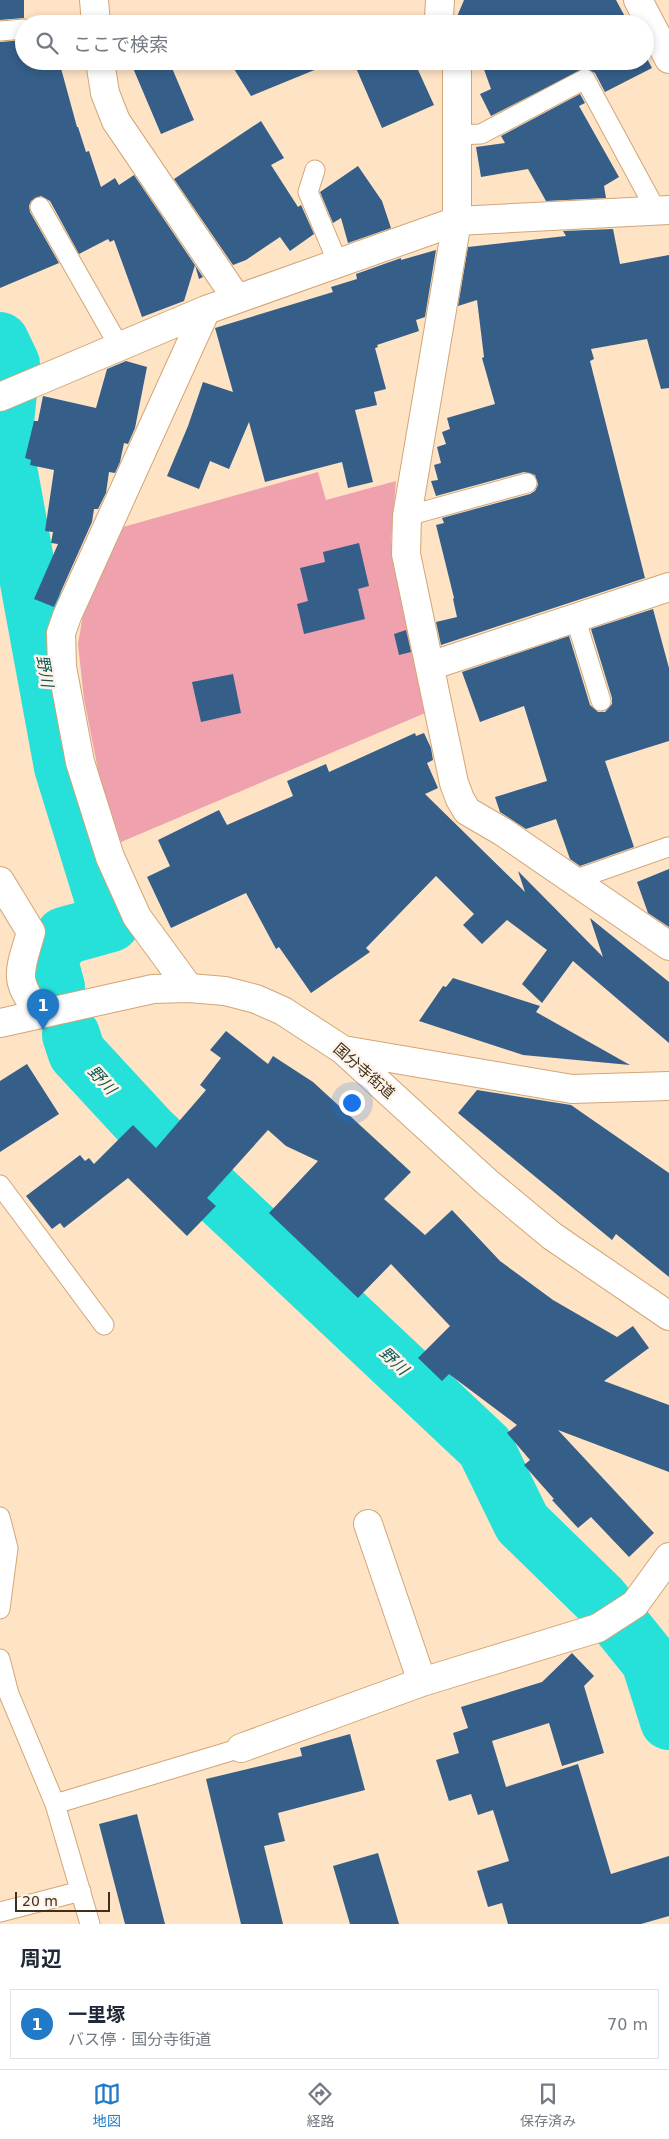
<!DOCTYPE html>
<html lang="ja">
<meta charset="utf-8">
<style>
:root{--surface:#fff;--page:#f6f6f7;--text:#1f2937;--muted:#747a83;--line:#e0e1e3;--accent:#207ac7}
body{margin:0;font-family:"DejaVu Sans","Noto Sans JP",sans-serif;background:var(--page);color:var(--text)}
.scale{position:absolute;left:15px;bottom:12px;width:95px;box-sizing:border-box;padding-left:5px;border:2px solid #412f1b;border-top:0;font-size:14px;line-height:18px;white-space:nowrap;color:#412f1b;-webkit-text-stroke:4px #fdf3e9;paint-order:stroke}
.you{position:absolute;left:351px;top:1102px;width:18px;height:18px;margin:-12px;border:4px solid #fff;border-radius:50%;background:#1a73e8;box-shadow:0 0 0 8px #1a73e833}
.badge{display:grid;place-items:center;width:32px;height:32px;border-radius:50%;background:var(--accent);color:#fff;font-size:16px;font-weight:700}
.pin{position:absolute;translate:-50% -41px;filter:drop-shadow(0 1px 2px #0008)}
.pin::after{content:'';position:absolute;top:26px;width:18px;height:15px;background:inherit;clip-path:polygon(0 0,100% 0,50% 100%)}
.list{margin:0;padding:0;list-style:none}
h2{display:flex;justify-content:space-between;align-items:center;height:65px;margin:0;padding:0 20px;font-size:21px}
h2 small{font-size:16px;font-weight:400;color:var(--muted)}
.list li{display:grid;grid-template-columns:32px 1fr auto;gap:15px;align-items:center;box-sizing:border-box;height:70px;margin:0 10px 10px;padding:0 10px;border:1px solid var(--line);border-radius:0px}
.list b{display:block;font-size:19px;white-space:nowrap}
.list p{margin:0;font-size:16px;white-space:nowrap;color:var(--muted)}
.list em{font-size:16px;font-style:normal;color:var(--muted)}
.icon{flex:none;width:28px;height:28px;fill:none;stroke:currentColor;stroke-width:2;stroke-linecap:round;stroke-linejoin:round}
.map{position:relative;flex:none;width:669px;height:1924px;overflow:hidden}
.search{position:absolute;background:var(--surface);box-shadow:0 2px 8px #0003;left:15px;right:15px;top:15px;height:55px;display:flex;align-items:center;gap:12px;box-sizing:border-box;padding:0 18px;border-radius:28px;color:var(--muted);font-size:19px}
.sheet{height:145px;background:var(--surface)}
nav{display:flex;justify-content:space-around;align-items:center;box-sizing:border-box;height:70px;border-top:1px solid var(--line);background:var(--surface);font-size:14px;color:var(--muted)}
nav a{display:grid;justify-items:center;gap:2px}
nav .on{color:var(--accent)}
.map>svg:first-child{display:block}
.green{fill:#efa2ad}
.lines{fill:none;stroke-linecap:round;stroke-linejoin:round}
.stream{stroke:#25e1d9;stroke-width:10}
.river{stroke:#25e1d9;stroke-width:58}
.building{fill:#355f89}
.lane-casing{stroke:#d1a675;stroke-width:21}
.street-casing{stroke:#d1a675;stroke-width:30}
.secondary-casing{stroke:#d1a675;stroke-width:30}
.lane{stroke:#fff;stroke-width:19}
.street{stroke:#fff;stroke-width:28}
.secondary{stroke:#fff;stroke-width:28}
.labels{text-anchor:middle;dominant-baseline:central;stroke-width:5;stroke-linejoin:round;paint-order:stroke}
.street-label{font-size:15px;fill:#412f1b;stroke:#fdf3e9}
.water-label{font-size:16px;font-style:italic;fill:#115955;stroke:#fdf3e9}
</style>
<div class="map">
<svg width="669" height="1924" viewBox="0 0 669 1924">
<rect width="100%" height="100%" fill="#fee3c5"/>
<path class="green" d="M318 472 326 500 396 481 391 541 430 711 121 842 101 785 84 699 78 644 83 615 123 527Z"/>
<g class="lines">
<path class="stream" d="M44 952 48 958"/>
<path class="river" d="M0 341 11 364 3 441 63 767 111 923 64 936 48 958 56 987
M71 1035 77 1053 150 1132 485 1447 522 1523 600 1599 650 1661 669 1721"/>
</g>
<path class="building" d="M0 0H24V18L0 20Z
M464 0H616L629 24H456V19Z
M24 40V61H59L77 127H78L86 152 89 151 101 187 115 178 119 185 134 175 203 277 199 279 195 265 184 301 142 317 114 240 110 242 108 239 79 254 50 201 41 196 31 201 29 206 30 212 59 263 0 288V42Z
M645 55 652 68 605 92 595 73 585 68 491 116 480 94 491 89 481 61H645Z
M130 61H169L194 120 161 134Z
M229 61H334V62L251 96Z
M353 61H414L434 105 382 128Z
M580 94 585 103 579 106 619 177 604 186 606 198 546 201 528 169 481 177 476 147 505 143 501 136Z
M261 121 284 158 271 165 298 207 301 205 314 234 290 251 280 237 246 260 233 265 174 179Z
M358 166 382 201 391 228 348 243 341 218 333 223 320 192Z
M613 229 620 264 669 255V388L661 389 647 339 591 349 594 359 590 361 645 578 441 645 436 622 457 617 453 599 454 598 436 525 444 523 442 518 530 494 535 491 538 485 535 475 524 472 436 496 431 481 438 480 434 465 441 463 437 447 446 444 442 432 450 429 447 418 495 404 482 358 484 357 477 300 458 306 468 247 566 236 563 231Z
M436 250 425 317 416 320 419 331 377 345 378 347 375 348 386 389 374 392 377 405 355 410 373 482 348 488 342 462 265 482 249 422 229 469 210 461 199 489 167 476 188 426 203 382 233 392 215 328 333 292 331 287 357 279 356 274 401 258V260Z
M126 361 147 367 135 428 128 444 124 443 120 462 115 473 109 472 106 493 98 509H94L92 522 54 607 34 599 58 544 51 543 53 532 45 531 54 470 30 465 31 460 25 458 34 421H38L43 396 96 408 107 369Z
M359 543 369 586 358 589 365 619 304 634 297 604 308 601 300 568 325 562 323 552Z
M653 609 669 668V741L605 761 634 847 580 866 570 859 556 819 526 829 500 812 495 797 547 781 524 706 480 722 462 672 569 636 590 705 598 712H605L612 704V698L591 629Z
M406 630 411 652 399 655 394 634Z
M233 674 241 713 201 722 192 682Z
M415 733 416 736 424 733 431 748 433 760 427 763 438 788 425 794 525 892 518 871 603 957 590 918 669 982V1043L573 961 542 1003 522 984 547 950 507 920 482 944 463 925 474 914 436 876 366 948 370 952 311 993 279 947 276 949 246 893 171 928 147 877 170 866 158 840 219 810 227 825 293 796 287 781 326 764 329 772Z
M669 869V927L648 913 637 882Z
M453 978 540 1006 536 1012 630 1065 523 1055 419 1021 443 986 446 987Z
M226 1031 268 1064 273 1056 313 1082 411 1172 384 1199 425 1235 452 1210 500 1261 553 1300 617 1337 633 1326 649 1348 604 1381 669 1405V1472L558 1430 654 1533 629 1557 591 1517 578 1528 552 1500 554 1499 524 1465 530 1460 507 1433 517 1425 449 1374 442 1381 418 1358 450 1326 391 1264 358 1298 269 1213 318 1161 286 1146 268 1130 207 1198 216 1206 187 1236 128 1178 64 1228 60 1223 52 1229 26 1196 80 1155 85 1161 89 1158 94 1164 133 1125 156 1148 206 1090 200 1085 221 1058 210 1050Z
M27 1064 59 1114 0 1152V1081Z
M477 1090 571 1105 669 1173V1277L616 1234 612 1240 458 1113Z
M572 1653 594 1676 584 1686 604 1753 562 1766 549 1723 492 1741 506 1787 578 1764 611 1874 669 1856V1916L641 1924H508L502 1903 488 1907 477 1871 509 1861 493 1810 478 1815 471 1794 449 1801 436 1760 459 1753 453 1733 468 1728 461 1707 542 1682Z
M350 1734 365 1790 278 1813 285 1841 264 1846 283 1924H241L206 1779 302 1756 300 1748Z
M137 1814 165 1924H125L99 1824Z
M378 1853 399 1924H350L333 1866Z"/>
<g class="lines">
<defs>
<path id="lane" d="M0 31 24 29
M457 135 481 134 585 79 657 212
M315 170 308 192 338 263
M40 207 119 346
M407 516 527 483
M575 617 601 701
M574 880 668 847
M0 1185 104 1325
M0 1517 8 1548 0 1609
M0 1659 9 1694 55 1804 90 1924
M55 1804 241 1748
M0 1912 81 1891"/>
<path id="street" d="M94 0 96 24
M440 0 439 18 441 24
M638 0 669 59
M100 61 105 93 116 121 237 299
M455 61 457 68V221L407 516 406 554 454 783 460 799 467 811 503 832 669 946
M0 397 206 310 457 221 669 210
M430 666 669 587
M0 881 31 932C20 971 12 980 40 1013
M189 988 137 917 110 857 80 762 62 667 61 633 67 616 206 310
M368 1524 422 1682
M241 1748 422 1682 598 1628 635 1604 669 1557"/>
<path id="secondary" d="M0 1023 153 989 189 988 225 991 256 999 283 1011 343 1050 487 1182 552 1236 669 1316
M343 1050 572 1089 669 1086"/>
</defs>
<use href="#lane" class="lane-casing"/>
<use href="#street" class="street-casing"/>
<use href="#secondary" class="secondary-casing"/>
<use href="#lane" class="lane"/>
<use href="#street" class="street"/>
<use href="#secondary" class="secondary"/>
</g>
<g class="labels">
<g class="street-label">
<text transform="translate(364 1071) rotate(41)">国分寺街道</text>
</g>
<g class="water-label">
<text transform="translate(45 671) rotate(80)">野川</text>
<text transform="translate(102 1080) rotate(47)">野川</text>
<text transform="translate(394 1361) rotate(43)">野川</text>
</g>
</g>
</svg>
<div class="scale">20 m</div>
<div class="you"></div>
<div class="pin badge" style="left:43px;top:1030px">1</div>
<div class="search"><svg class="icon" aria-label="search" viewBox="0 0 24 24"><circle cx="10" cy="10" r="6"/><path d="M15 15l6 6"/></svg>ここで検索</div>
</div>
<section class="sheet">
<h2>周辺<small></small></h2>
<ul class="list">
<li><span class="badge">1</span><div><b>一里塚</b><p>バス停 · 国分寺街道</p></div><em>70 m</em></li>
</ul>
</section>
<nav>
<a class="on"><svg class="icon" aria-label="map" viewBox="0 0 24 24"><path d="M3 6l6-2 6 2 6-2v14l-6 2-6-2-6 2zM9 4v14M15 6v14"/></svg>地図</a>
<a><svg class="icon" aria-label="directions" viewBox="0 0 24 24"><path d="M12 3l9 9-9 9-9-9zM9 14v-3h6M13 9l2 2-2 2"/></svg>経路</a>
<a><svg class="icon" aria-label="saved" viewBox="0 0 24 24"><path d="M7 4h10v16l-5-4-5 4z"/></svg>保存済み</a>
</nav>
